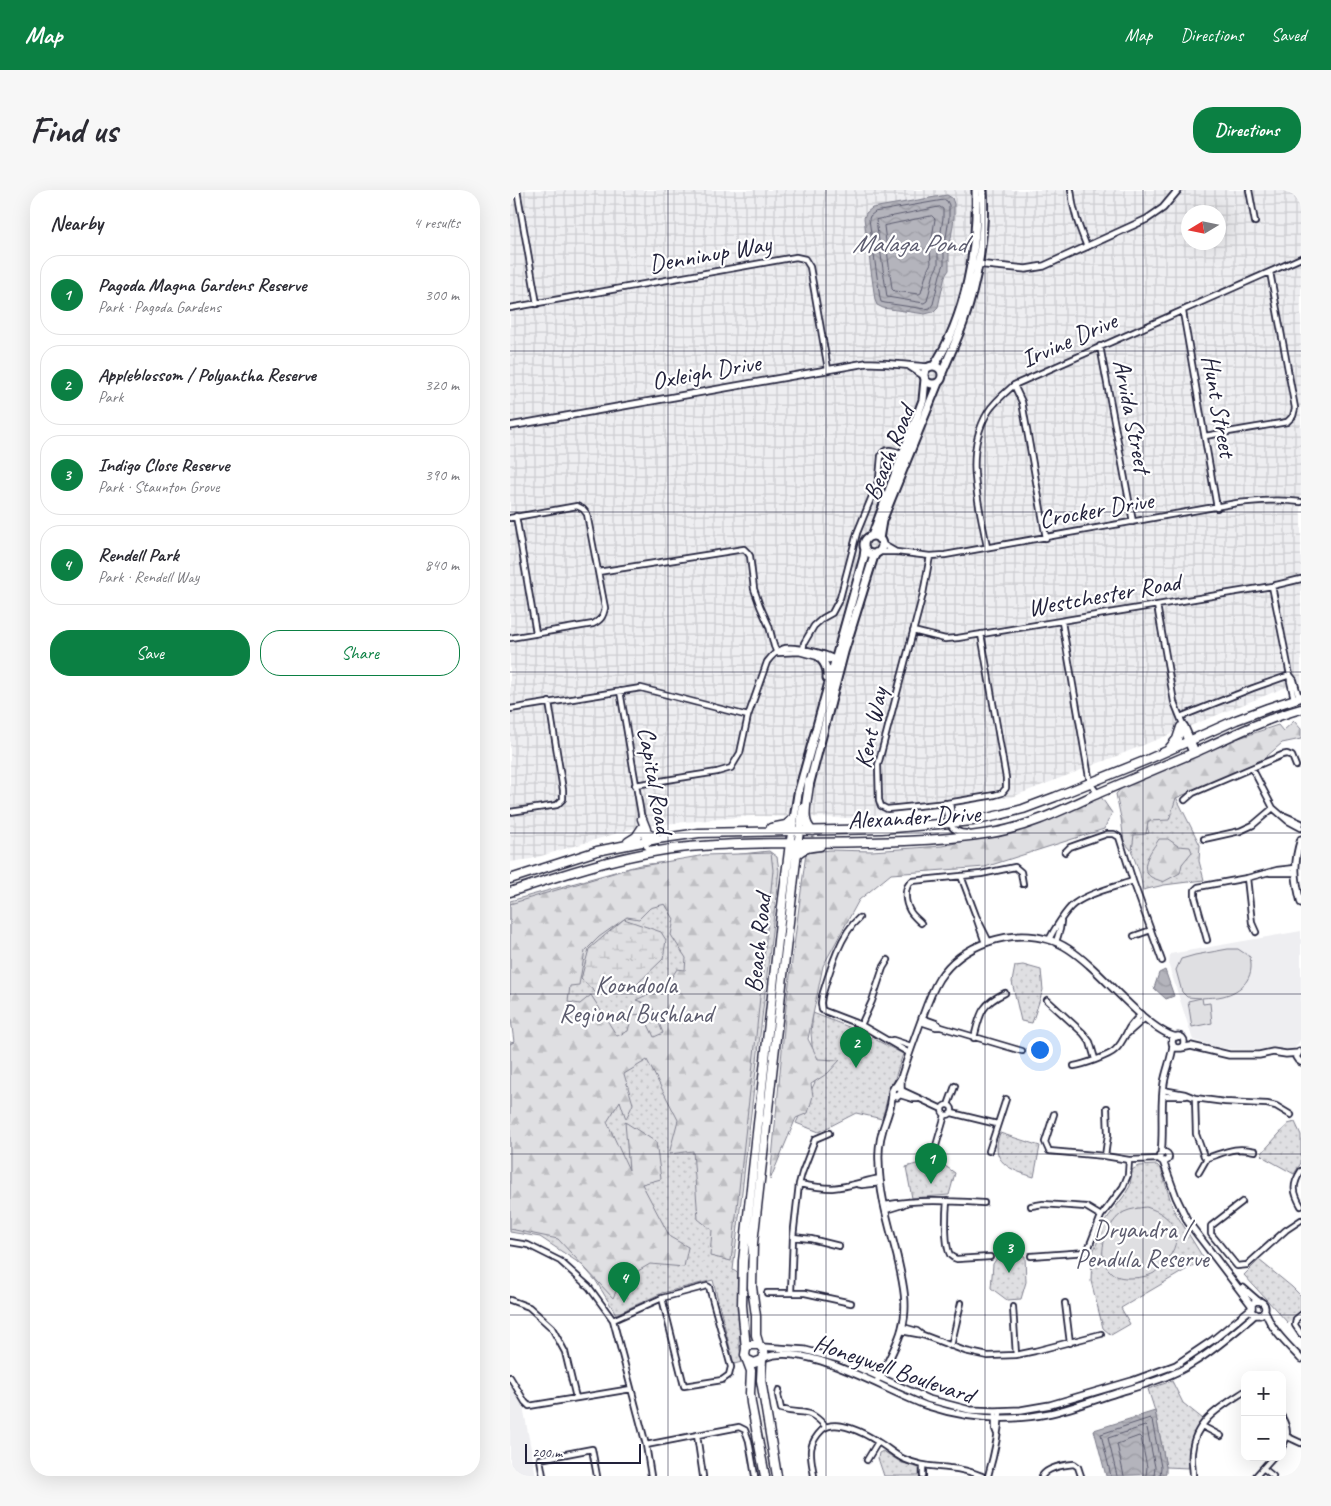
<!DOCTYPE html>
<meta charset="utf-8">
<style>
:root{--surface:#fff;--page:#f7f7f7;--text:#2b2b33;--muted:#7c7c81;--line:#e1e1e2;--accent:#0b8043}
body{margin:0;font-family:Caveat,sans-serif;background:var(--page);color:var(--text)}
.controls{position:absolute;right:15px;bottom:15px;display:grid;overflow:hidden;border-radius:10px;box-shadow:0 5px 20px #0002}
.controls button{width:45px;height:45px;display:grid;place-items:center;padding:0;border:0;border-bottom:1px solid var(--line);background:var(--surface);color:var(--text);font:25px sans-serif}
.compass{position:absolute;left:671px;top:15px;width:45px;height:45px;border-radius:50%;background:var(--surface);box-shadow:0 5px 20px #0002;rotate:260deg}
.scale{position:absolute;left:15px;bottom:12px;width:116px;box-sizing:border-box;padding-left:5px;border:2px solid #22223b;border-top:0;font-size:14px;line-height:18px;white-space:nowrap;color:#22223b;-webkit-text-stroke:4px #fff;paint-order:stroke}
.you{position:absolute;left:529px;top:859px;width:18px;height:18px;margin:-12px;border:4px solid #fff;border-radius:50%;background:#1a73e8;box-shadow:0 0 0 8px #1a73e833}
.badge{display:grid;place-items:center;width:32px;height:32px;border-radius:50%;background:var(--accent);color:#fff;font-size:16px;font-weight:700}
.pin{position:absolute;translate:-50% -41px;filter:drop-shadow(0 1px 2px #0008)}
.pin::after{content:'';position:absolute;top:26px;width:18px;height:15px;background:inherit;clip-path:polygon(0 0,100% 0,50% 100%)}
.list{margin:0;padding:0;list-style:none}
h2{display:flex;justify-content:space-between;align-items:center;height:65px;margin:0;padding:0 20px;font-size:21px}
h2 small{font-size:16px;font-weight:400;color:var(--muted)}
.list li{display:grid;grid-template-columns:32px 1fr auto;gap:15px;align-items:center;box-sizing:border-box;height:80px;margin:0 10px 10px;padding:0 10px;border:1px solid var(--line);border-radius:20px}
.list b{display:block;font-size:19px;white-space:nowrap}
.list p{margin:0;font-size:16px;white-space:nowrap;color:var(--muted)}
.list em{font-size:16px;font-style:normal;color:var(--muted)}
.actions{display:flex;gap:10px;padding:15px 20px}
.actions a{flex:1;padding:11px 0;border:1px solid var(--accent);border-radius:20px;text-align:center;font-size:18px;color:var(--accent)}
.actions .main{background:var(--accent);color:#fff}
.map{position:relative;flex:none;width:791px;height:1286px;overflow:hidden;border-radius:20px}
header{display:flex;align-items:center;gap:30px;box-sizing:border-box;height:70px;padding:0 25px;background:var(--accent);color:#fff}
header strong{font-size:24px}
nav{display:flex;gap:28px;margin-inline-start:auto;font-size:18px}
.intro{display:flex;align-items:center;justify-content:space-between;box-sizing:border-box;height:120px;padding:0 30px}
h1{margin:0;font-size:35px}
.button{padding:12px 22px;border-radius:20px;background:var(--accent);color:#fff;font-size:18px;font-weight:700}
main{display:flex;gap:30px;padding:0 30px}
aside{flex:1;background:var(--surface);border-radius:20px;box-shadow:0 5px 20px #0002}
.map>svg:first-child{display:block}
.built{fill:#eeeef1}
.industrial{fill:url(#industrial-grid);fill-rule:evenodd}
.grass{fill:url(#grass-dots);stroke:#80808e}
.forest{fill:url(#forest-firs);stroke:#80808e;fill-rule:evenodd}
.wetland{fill:url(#wetland-marsh);stroke:#80808e}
.garden{fill:#dfdfe2;stroke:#80808e}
.water{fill:url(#water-waves);stroke:#7a7a88}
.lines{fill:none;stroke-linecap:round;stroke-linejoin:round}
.shore{stroke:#5c5c6f;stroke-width:1}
.minor-casing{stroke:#22223b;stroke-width:8}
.tertiary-casing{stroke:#22223b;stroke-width:9}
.secondary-casing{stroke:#22223b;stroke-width:11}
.primary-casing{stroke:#22223b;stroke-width:11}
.minor{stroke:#fff;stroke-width:4.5}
.tertiary{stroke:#fff;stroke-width:5.5}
.secondary{stroke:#fff;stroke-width:7}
.primary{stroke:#fff;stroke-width:8}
.grid{fill:none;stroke:#22223b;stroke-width:1;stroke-opacity:0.55}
.labels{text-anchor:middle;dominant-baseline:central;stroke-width:4.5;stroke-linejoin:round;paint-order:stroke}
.street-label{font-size:25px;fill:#22223b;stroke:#fff}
.park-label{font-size:25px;fill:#5b5b6d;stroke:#fff}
.water-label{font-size:26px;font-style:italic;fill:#5c5c6f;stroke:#fff}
</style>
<header>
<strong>Map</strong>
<nav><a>Map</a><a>Directions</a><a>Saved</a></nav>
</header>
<div class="intro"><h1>Find us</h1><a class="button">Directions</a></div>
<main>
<aside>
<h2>Nearby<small>4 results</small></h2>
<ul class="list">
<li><span class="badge">1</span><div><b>Pagoda Magna Gardens Reserve</b><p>Park · Pagoda Gardens</p></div><em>300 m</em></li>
<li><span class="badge">2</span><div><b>Appleblossom / Polyantha Reserve</b><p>Park</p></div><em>320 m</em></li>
<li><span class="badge">3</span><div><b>Indigo Close Reserve</b><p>Park · Staunton Grove</p></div><em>390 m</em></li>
<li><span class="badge">4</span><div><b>Rendell Park</b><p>Park · Rendell Way</p></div><em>840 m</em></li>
</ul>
<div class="actions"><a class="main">Save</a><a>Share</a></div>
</aside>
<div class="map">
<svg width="791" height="1286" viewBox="0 0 791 1286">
<defs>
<pattern id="industrial-grid" width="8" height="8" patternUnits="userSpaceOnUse" patternTransform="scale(1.25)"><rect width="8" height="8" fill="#eeeef1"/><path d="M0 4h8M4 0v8" fill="none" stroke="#ccccd0"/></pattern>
<pattern id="grass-dots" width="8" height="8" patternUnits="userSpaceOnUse" patternTransform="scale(1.25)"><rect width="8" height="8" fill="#dfdfe2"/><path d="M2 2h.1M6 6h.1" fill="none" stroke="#bfbfc3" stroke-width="1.8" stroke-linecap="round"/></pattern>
<pattern id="forest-firs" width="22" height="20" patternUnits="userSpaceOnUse" patternTransform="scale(1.25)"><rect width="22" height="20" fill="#dfdfe2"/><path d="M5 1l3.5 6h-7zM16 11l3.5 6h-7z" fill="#bfbfc3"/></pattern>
<pattern id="wetland-marsh" width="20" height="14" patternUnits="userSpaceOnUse" patternTransform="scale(1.25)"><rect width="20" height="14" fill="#dfdfe2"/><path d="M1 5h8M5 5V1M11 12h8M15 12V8" fill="none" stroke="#bfbfc3"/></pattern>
<pattern id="water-waves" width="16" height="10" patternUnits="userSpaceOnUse" patternTransform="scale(1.25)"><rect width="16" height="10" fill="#b4b4bc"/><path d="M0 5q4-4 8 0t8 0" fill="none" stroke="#9a9aa2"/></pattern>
</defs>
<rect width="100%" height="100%" fill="#fff"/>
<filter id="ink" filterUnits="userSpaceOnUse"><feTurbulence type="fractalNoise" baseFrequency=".02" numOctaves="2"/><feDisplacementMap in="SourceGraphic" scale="10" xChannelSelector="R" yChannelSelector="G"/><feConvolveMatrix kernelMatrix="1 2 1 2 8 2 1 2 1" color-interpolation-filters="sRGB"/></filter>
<g filter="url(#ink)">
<path class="built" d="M791 741V849L785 858 781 861 720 859 710 858 683 850 659 776 660 764Z
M0 1195 13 1216 26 1286H0Z"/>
<path class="industrial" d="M0 0H791V492L776 497 604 567 502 607 341 628 242 626 131 636 21 669 0 672ZM678 22H708V52H678Z"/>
<path class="grass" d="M666 607 690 655 689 671 694 690 654 695 633 700 630 684 614 641 633 644 639 643 637 637 638 631 645 629Z
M259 661 267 667 269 680 223 1080 232 1086 229 1154 232 1172 224 1174 203 1090 152 1103 106 1124 86 1091 72 1075 30 1047 0 1042V852L5 851 0 822V711L130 675Z
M513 775 531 780 533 800 522 833 511 831 502 792 505 776Z
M303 823 349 841 393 864 383 894 379 897 378 901V906L372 929 346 923 309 942 286 933 305 892 301 843Z
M785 932 791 945V973L784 984 755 968 751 964 778 934Z
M490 943 530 956 524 987C500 980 479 972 490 943Z
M417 971 431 973 445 983 439 1005 402 1008 396 977Z
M647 975 651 979 663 1019 694 1069 611 1118 620 1134 601 1145 593 1138 581 1091 582 1064 587 1053 592 1035 614 1006 620 996 622 980 628 976Z
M489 1065 515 1066 516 1092 511 1109 497 1110 481 1098 483 1074Z
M749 1070 782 1097 791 1106V1120L778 1133 734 1085Z
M662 1191 673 1213 693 1229C680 1250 679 1253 679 1278L656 1277 645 1221 638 1199Z
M373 1261 392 1273 409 1277V1286H374L368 1268 369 1263Z"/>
<path class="forest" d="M784 531 791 539V549L772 553 748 574 666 608 659 630 638 631 636 644 624 645 622 661 614 652 611 628 606 604 613 596 717 552 768 535 773 541Z
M591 607 602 623 594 639 475 677 381 684 349 710 313 776 298 849 308 869 330 870 318 883 301 894 303 906 298 923 286 928 260 990 276 817 296 663 320 660 362 661 432 656 493 643Z
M649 649H658L668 656 680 657 682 662 672 674 670 683 653 692C650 690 644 689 641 687 627 677 643 659 649 649Z
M261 663 263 680 245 856 221 1071 200 1066 202 1040 188 1029 183 961 159 964 168 930 137 870 114 884 123 914 116 929 110 911 97 932 119 980 115 932 146 952 151 989 132 994 160 1047 178 1057 174 1077 140 1074 111 1091 103 1108 48 1049 0 1039V854L4 852 0 822V714L120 678 195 665ZM155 714 164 729 161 745 176 768 175 780 167 779 156 796 126 810 142 816 153 843 144 847 133 824 122 825 118 841 107 846 81 805 70 814 58 812 60 796 69 795 75 761 89 747 117 727 129 729 140 718Z"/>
<path class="wetland" d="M114 729 151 742 156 750 153 769 123 798 86 803 71 789 79 759Z"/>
<path class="garden" d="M718 759H728L740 767C745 788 732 801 713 806 706 808 699 807 692 808L693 814 700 813 702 833 682 837 678 811 691 808 677 807 672 802 666 780 671 769 685 765Z
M636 1017C664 1025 677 1048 655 1072 652 1075 648 1080 644 1083 637 1087 627 1088 618 1088 609 1088 604 1086 598 1079 585 1064 598 1031 614 1022 620 1019 629 1018 636 1017Z"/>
<path class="water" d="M437 5 442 8 444 14V28L439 62V80L435 86 428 117 423 122 415 124 373 118 367 115 365 110 354 28 356 23 362 18Z
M655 780 664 806 656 809 644 798 649 783Z
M645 1221 656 1277V1284L596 1286 584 1240Z"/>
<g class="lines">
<path class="shore" d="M435 10 437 11 439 15V28L434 61V74L430 85 423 114 420 118 415 119 375 113 371 112 370 108 359 29 360 26 365 22Z
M430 17 433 19V28L428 62V75L424 83 417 111 414 113 377 107 366 30Z
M422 26 425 29 420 60 421 73 417 81 411 103 409 104 384 101 382 99 374 36Z
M601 1286 591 1244 640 1228 642 1230 651 1277 650 1286
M607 1286 598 1248 635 1236 637 1238 645 1277 644 1286
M614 1286 607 1254 629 1246 631 1248 637 1277 636 1286"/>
<defs>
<path id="minor" d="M7 0 27 114
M561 0C563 22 569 37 577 57
M739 0 745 32
M0 118 286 67 295 69 300 77 318 179
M673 122 707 318
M590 156 623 332
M504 195 512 212 536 348
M695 246 777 232 783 226 785 218 760 82
M6 326 26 443
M0 328 67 316 73 319 77 324 95 418C93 427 91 430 83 434L0 448
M372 354 386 362
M477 357C469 313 453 263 478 222 484 212 495 203 504 195L791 68
M369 362H387L420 366 435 365 727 313C748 311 770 309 791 312
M420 366 413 404 368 575 369 610 371 616 377 619 437 613 485 605 492 603 496 598V588L471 444
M88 382 234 359 238 363 240 366 244 399 250 416 259 436 264 456 267 463
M647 415 664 512 672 532 675 536 686 561
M552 432 580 593 588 604
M403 441 435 449 448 448 762 396 791 389
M267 463 289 462 319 470 324 469
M293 463 294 453 304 436 313 428 322 423 330 408 347 343 369 289 371 266C375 256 385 261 393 264
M780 485V491L784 509
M780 485 784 490 789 508
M110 501 132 630
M0 519 131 498 238 526
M670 527 743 498 780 485 762 396
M671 537 682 563
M742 578 763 618 778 631 791 638
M125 595 207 582 221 578 230 563 238 526 257 472C260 468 266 461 272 459 282 455 317 463 326 470
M675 610 683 603 772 565 777 564 782 566 786 576
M435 613C437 628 438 643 457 643
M440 613 442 627 447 631
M0 622 47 615 53 609V600L39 512
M775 626 791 633
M132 640 136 656 140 659 146 658
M694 649 730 641 743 635 763 618
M555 662 560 657 597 644H604L609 647 623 691 652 771
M760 683H785
M451 686 466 726 479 752
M737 688 742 733 746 742
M349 728C330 744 319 783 312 806L311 813 312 820 351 835 399 863
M467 730 475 753
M411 733C407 729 402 725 400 721 395 712 393 697 402 691L471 684 505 677 511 682 513 694
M624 746 641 740
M539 750C543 741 556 720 564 714 579 703 604 697 623 691
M697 750 685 707V700L688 697 737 688 767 680 785 678
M546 752 550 739 551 731
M537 810 573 843 580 852 585 869
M412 828 426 833 431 837
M411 832 426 837H431L512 861
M351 835 362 811 373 778 378 770
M617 844 635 828
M464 848C470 824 471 814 495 803
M379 851 383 850 401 856
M564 876C572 875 599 866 605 860 611 855 615 846 618 840 621 834 627 829 631 824
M391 900 432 919
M653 900 675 904 685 908 715 912 757 914 766 916 781 925
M390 905 403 909H408
M653 906H676
M685 908 686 944 694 966 697 968C716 962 725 956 745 961
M432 920a5 5 0 1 1 10 0a5 5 0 1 1-10 0Z
M438 915 445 896
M442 923 487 934
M544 924 535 952 539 961 595 966 619 970 650 969
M479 961 496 909
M423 966 435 925
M595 966 598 945 597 918
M791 981C782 995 783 1002 791 1016
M689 982 697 968
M289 994C300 996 311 998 322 998 339 997 354 991 370 988
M347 994 352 995 371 993
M437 1011C436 1021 434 1058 441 1066 443 1068 444 1068 447 1069L480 1067
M732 1012 701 1036V1044L727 1076 737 1075 776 1040 791 1030
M375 1015C407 1009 440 1011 474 1013
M521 1016 533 1014 576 1017 591 1026
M376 1020 392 1015 398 1012
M283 1047 301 1049 329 1056
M0 1052 18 1055 50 1071 79 1097 103 1130 136 1255 141 1286
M521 1066 577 1062 591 1026 613 997 618 985 619 970
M257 1103H295L341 1113
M281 1103 283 1047 289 994 292 983 305 949 319 943
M0 1110 19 1117 42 1138 55 1162 66 1208
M555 1113 560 1153
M503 1117 506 1165
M791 1125 786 1129 785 1135 791 1144
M103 1130 152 1108 197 1096 199 1097 221 1177 219 1185 212 1190 174 1196 152 1108
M393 1137 407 1141 412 1145
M391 1141 413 1145 455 1161 478 1166 506 1165 525 1161 591 1144
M441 1156 451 1113
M0 1187 15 1212 19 1216 121 1199
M269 1200 268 1205 271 1219C293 1226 297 1216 315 1236
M485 1221V1239L487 1244
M772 1227C778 1238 779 1246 772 1257
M692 1236 711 1246
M187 1245 193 1286
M778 1247 791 1253
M136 1255 229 1237 235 1240 239 1251 245 1286
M357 1270 368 1252
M753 1278 763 1286
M33 1286 30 1269 82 1259 87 1286
M304 1286C301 1266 296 1256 312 1240 325 1227 356 1244 368 1252 377 1257 385 1265 394 1269 409 1276 423 1276 439 1278 450 1279 462 1282 472 1286
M413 1286V1276
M478 1286C484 1265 489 1243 490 1221
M532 1286C538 1277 553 1275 564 1274L568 1277 571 1286
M683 1286C683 1278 681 1270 682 1262 684 1231 712 1216 735 1201
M746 1286 763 1267"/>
<path id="tertiary" d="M466 74 516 79 534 76 637 29 653 18 668 0
M399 176 414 186
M0 236 356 173C377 172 397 176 419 177
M791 649C783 673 785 689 791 713
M662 852a6 6 0 1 1 12 0a6 6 0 1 1-12 0Z
M671 858 681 856 719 865H749L763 862 776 864 788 863
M789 862 786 867 788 870 791 872
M391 890V903L387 907 382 904V901L384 897H388L391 898
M386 896 391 888C397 869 404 850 411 831 416 817 421 802 429 789 452 754 500 738 540 750 554 754 568 765 579 775 601 794 639 840 666 847
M649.5 967a4.5 4.5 0 1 1 9 0a4.5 4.5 0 1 1-9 0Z
M651 964C654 940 650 916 654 893 656 880 662 868 663 855
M653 971 666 1007 678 1032 742 1116
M733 1098 748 1111
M741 1118a7 7 0 1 1 14 0a7 7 0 1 1-14 0Z
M755 1121C762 1141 777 1154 791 1169
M252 1157 295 1160 329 1169 418 1209 460 1220 485 1221 511 1220 540 1215 622 1191 666 1175 703 1150 742 1118
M254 1168C295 1150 377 1202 418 1216 458 1229 499 1232 541 1223 563 1218 584 1210 606 1203 632 1195 660 1188 683 1173 706 1159 726 1141 746 1124
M368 1189 372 1180 376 1176C381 1164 389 1151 392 1138 399 1114 392 1089 387 1066 379 1035 369 1003 369 972 368 958 371 943 376 930 379 921 382 914 382 904"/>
<path id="secondary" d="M414 185a9 9 0 1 1 18 0a9 9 0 1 1-18 0Z
M424 176C456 126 468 59 466 0
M432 183C439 166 447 150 453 133 467 93 476 43 473 0
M362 346 413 210 415 189
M354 355a9 9 0 1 1 18 0a9 9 0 1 1-18 0Z
M369 349 372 331 428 193
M310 468C316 474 318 480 317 488
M299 596 334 462 363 369 366 363
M288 652 293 618
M280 653 288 604 354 367 355 359"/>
<path id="primary" d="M658 560 667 549 671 537
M299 592C299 606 289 632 303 641
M132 629 138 644 147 648
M261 638 276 635 283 629
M118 652 126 647 132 638
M286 666C291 658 301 657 310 656
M0 689 87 661 147 649 189 643 372 639 463 631 490 625 513 619 545 607 639 569 726 530 758 518 791 507
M0 702C63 681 126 660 192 656 288 649 386 658 481 643 519 637 554 619 589 603 622 589 655 575 688 561 721 546 755 529 791 519
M249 1155 246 1145V1126L242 1097 243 1053 288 652
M236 1159 232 1115 233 1071 270 732 280 653
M238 1170 244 1173 252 1170C256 1164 254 1159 249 1155H240L236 1159 235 1165 241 1181 240 1203 241 1213 255 1286
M252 1170 251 1190 267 1286"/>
</defs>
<use href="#minor" class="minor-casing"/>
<use href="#tertiary" class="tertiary-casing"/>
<use href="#secondary" class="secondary-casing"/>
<use href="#primary" class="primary-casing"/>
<use href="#minor" class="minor"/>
<use href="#tertiary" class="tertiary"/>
<use href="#secondary" class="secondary"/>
<use href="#primary" class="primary"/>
</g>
</g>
<path class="grid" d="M158 0V1286M316 0V1286M475 0V1286M633 0V1286M0 161H791M0 322H791M0 482H791M0 643H791M0 804H791M0 964H791M0 1125H791"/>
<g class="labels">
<g class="street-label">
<text transform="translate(200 64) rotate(-10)">Denninup Way</text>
<text transform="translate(559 150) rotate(-24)">Irvine Drive</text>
<text transform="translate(196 182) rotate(-10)">Oxleigh Drive</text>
<text transform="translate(709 216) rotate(80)">Hunt Street</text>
<text transform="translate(622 226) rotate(79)">Arvida Street</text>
<text transform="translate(379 263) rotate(-68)">Beach Road</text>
<text transform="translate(586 320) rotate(-10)">Crocker Drive</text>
<text transform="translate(594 405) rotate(-10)">Westchester Road</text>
<text transform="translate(361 538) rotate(-78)">Kent Way</text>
<text transform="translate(145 590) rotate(80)">Capital Road</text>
<text transform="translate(404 627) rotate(-3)">Alexander Drive</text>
<text transform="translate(248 753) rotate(-84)">Beach Road</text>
<text transform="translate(384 1179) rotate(19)">Honeywell Boulevard</text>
</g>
<g class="park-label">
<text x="126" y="795">Koondoola<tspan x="126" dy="29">Regional Bushland</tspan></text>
<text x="632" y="1040">Dryandra /<tspan x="632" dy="29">Pendula Reserve</tspan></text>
</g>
<g class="water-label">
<text x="399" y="53">Malaga Pond</text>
</g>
</g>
</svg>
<div class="controls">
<button>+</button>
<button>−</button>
</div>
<svg class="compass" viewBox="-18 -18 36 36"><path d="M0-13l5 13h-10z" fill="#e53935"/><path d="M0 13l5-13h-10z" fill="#7c7c81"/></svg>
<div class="scale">200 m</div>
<div class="you"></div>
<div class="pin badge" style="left:421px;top:994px">1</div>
<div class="pin badge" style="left:346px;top:878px">2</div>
<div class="pin badge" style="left:499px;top:1083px">3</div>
<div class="pin badge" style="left:114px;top:1113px">4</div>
</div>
</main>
